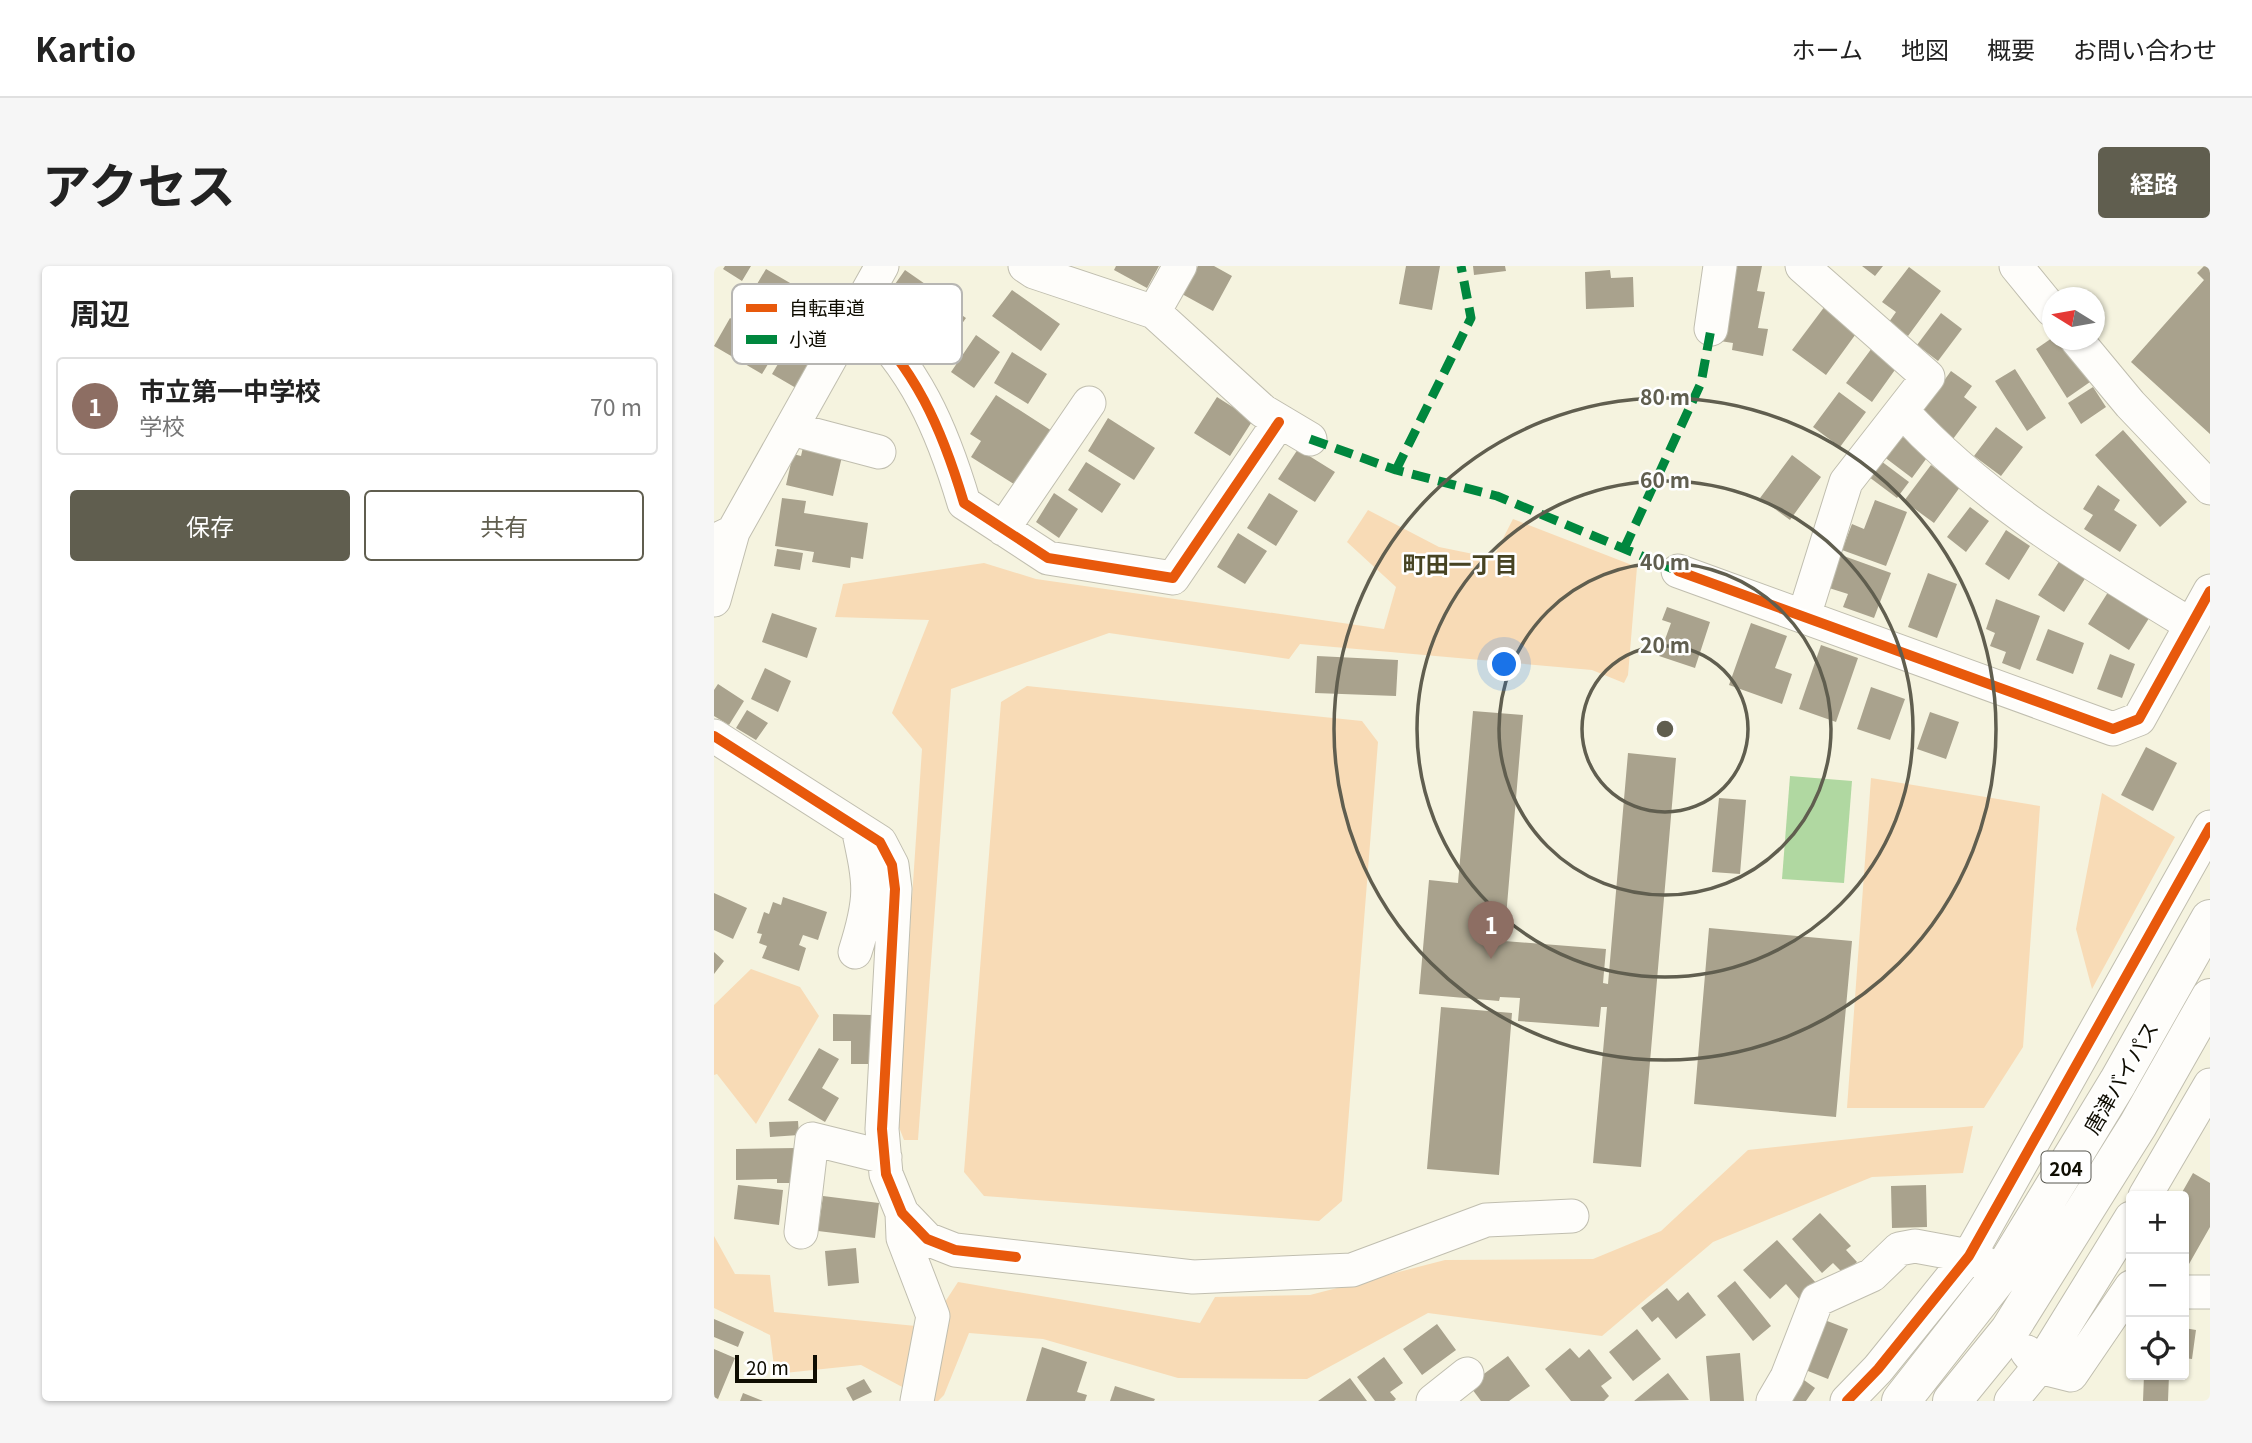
<!DOCTYPE html>
<html lang="ja">
<meta charset="utf-8">
<style>
:root{--surface:#fff;--page:#f6f6f6;--text:#222;--muted:#767676;--line:#e0e0e0;--accent:#605e4f}
body{margin:0;font-family:Georgia,"Noto Sans JP",serif;background:var(--page);color:var(--text)}
.controls{position:absolute;right:21px;bottom:21px;display:grid;overflow:hidden;border-radius:7px;box-shadow:0 2px 5px #0004}
.controls button{width:63px;height:63px;display:grid;place-items:center;padding:0;border:0;border-bottom:2px solid var(--line);background:var(--surface);color:var(--text);font:35px sans-serif}
.compass{position:absolute;left:1328px;top:21px;width:63px;height:63px;border-radius:50%;background:var(--surface);box-shadow:0 2px 5px #0004;rotate:281deg}
.scale{position:absolute;left:21px;bottom:18px;width:82px;box-sizing:border-box;padding-left:7px;border:4px solid #0f0d02;border-top:0;font-size:19px;line-height:24px;white-space:nowrap;color:#0f0d02;-webkit-text-stroke:5px #fff;paint-order:stroke}
.you{position:absolute;left:791px;top:399px;width:24px;height:24px;margin:-18px;border:5px solid #fff;border-radius:50%;background:#1a73e8;box-shadow:0 0 0 10px #1a73e833}
.badge{display:grid;place-items:center;width:46px;height:46px;border-radius:50%;background:var(--accent);color:#fff;font-size:23px;font-weight:700}
.pin{position:absolute;translate:-50% -58px;filter:drop-shadow(0 2px 4px #0008)}
.pin::after{content:'';position:absolute;top:37px;width:24px;height:21px;background:inherit;clip-path:polygon(0 0,100% 0,50% 100%)}
.list{margin:0;padding:0;list-style:none}
h2{display:flex;justify-content:space-between;align-items:center;height:91px;margin:0;padding:0 28px;font-size:30px}
h2 small{font-size:23px;font-weight:400;color:var(--muted)}
.list li{display:grid;grid-template-columns:46px 1fr auto;gap:21px;align-items:center;box-sizing:border-box;height:98px;margin:0 14px 14px;padding:0 14px;border:2px solid var(--line);border-radius:7px}
.list b{display:block;font-size:26px;white-space:nowrap}
.list p{margin:0;font-size:23px;white-space:nowrap;color:var(--muted)}
.list em{font-size:23px;font-style:normal;color:var(--muted)}
.actions{display:flex;gap:14px;padding:21px 28px}
.actions a{flex:1;padding:16px 0;border:2px solid var(--accent);border-radius:7px;text-align:center;font-size:24px;color:var(--accent)}
.actions .main{background:var(--accent);color:#fff}
.icon{flex:none;width:38px;height:38px;fill:none;stroke:currentColor;stroke-width:2;stroke-linecap:round;stroke-linejoin:round}
.map{position:relative;flex:none;width:1496px;height:1135px;overflow:hidden;border-radius:7px}
header{display:flex;align-items:center;gap:42px;box-sizing:border-box;height:98px;padding:0 35px;background:var(--surface);border-bottom:2px solid var(--line)}
header strong{font-size:33px}
nav{display:flex;gap:38px;margin-inline-start:auto;font-size:24px}
.intro{display:flex;align-items:center;justify-content:space-between;box-sizing:border-box;height:168px;padding:0 42px}
h1{margin:0;font-size:49px}
.button{padding:18px 32px;border-radius:7px;background:var(--accent);color:#fff;font-size:24px;font-weight:700}
main{display:flex;gap:42px;padding:0 42px}
aside{flex:1;background:var(--surface);border-radius:7px;box-shadow:0 2px 5px #0004}
.map>svg:first-child{display:block}
.green{fill:#f8dbb6}
.water{fill:#b0d8a1}
.building{fill:#a9a28d}
.lines{fill:none;stroke-linecap:round;stroke-linejoin:round}
.minor-casing{stroke:#c0beaf;stroke-width:35}
.highway-casing{stroke:#c0beaf;stroke-width:40}
.minor{stroke:#fefdfa;stroke-width:33}
.highway{stroke:#fefdfa;stroke-width:38}
.quiet{stroke:#00873e;stroke-width:9;stroke-dasharray:18 9;stroke-linecap:butt}
.cycleway-casing{stroke:#fff;stroke-width:15}
.cycleway{stroke:#e8590c;stroke-width:10}
.ring{fill:none;stroke:#605e4f;stroke-width:3.5}
.labels{text-anchor:middle;dominant-baseline:central;stroke-width:5;stroke-linejoin:round;paint-order:stroke}
.shield{fill:#fff;stroke:#57564e;stroke-width:2}
.shield-label{font-size:19px;font-weight:bold;fill:#0f0d02}
.street-label{font-size:21px;fill:#0f0d02;stroke:#fff}
.neighbourhood-label{font-size:23px;font-weight:bold;fill:#474322;stroke:#fff}
.key{fill:#fff;stroke:#b7b6b3;stroke-width:2}
.key-label{font-size:19px;fill:#0f0d02}
.centre{fill:#605e4f;stroke:#fff;stroke-width:3.5}
.ring-label{font-size:21px;text-anchor:middle;font-weight:bold;fill:#605e4f;stroke:#fff;stroke-width:5;stroke-linejoin:round;paint-order:stroke}
</style>
<header>
<strong>Kartio</strong>
<nav><a>ホーム</a><a>地図</a><a>概要</a><a>お問い合わせ</a></nav>
</header>
<div class="intro"><h1>アクセス</h1><a class="button">経路</a></div>
<main>
<aside>
<h2>周辺<small></small></h2>
<ul class="list">
<li><span class="badge" style="background:#8d6e63">1</span><div><b>市立第一中学校</b><p>学校</p></div><em>70 m</em></li>
</ul>
<div class="actions"><a class="main">保存</a><a>共有</a></div>
</aside>
<div class="map">
<svg width="1496" height="1135" viewBox="0 0 1496 1135">
<rect width="100%" height="100%" fill="#f5f3df"/>
<path class="green" d="M654 244 725 281 779 292 799 253 923 301 914 409 910 417 878 404 586 378 575 393 395 367 237 423 204 874H190L183 856 208 483 178 447 215 354 121 351 129 318 270 297 322 313 670 363 682 321 633 276Z
M313 420 648 455 664 476 628 935 605 955 270 930 250 906 287 436Z
M1157 512 1326 540 1309 781 1270 842H1133Z
M1388 527 1461 571 1378 723 1362 663Z
M37 703 86 721 105 750 42 858 3 808 0 809V739Z
M1259 860 1249 907 1158 911 999 976 888 1070 714 1047 593 1113 464 1112 329 1073 255 1067 230 1129 224 1135H212L229 1039 244 1016 486 1057 501 1031 596 1029 731 994 879 993 947 965 1034 884Z
M0 970 21 1008 56 1009 60 1046 212 1061 192 1123 147 1099 61 1108 56 1069 0 1042Z"/>
<path class="water" d="M1076 510 1138 515 1130 617 1068 613Z"/>
<path class="building" d="M11 0H37L28 15 9 3Z
M402 0H445L433 22 400 4Z
M484 0H500L518 10 499 45 468 28Z
M692 0H726L718 44 685 38Z
M759 0H791L792 5 760 9Z
M1020 0H1048L1043 25 1051 26 1044 62 1054 63 1049 90 1018 84 1019 77 1006 75Z
M1148 0H1169L1161 10Z
M1490 0H1496V168L1417 96 1490 14 1483 7Z
M1195 1 1227 25 1194 70 1175 56 1182 46 1168 36Z
M52 3 83 21 53 73 65 80 48 108 0 80 16 52 21 55Z
M191 4 214 20 192 52 169 35Z
M896 4 897 12 919 11 920 41 872 43 871 6Z
M298 24 346 58 327 85 278 50Z
M227 35 252 52 230 83 206 65Z
M1111 40 1144 65 1112 109 1078 84Z
M1227 47 1248 63 1224 95 1203 79Z
M262 69 286 86 260 122 237 106Z
M1338 72 1349 74 1376 116 1353 132 1322 83Z
M77 76 101 90 82 122 58 108Z
M1158 82 1183 101 1158 136 1132 117Z
M298 86 333 108 314 138 280 117Z
M1301 103 1332 152 1313 165 1281 115Z
M1237 105 1258 120 1250 131 1263 141 1239 173 1206 148Z
M1379 121 1392 141 1367 158 1354 137Z
M1125 126 1152 146 1126 181 1099 161Z
M282 129 338 165 303 220 257 191 267 175 256 168Z
M503 131 539 154 516 190 480 167Z
M394 152 441 182 420 214 374 185Z
M1282 161 1309 181 1287 210 1260 190Z
M1409 164 1473 236 1446 261 1381 189Z
M1186 168 1215 189 1198 212 1169 190Z
M90 177 129 186 119 230 72 219 79 188 87 190Z
M584 183 621 206 601 236 564 213Z
M1078 189 1107 211 1076 254 1046 232Z
M1167 195 1195 216 1183 232 1155 211Z
M372 196 407 218 388 247 354 224Z
M1217 199 1246 221 1220 257 1190 235Z
M1384 219 1406 234 1400 244 1423 259 1406 286 1370 263 1379 249 1369 243Z
M340 227 364 243 345 272 322 256Z
M555 227 584 245 562 280 533 262Z
M68 232 92 235 90 247 154 257 149 293 137 291 136 302 98 296 100 286 61 280Z
M1161 234 1193 246 1172 300 1128 284 1138 258 1150 263Z
M1256 241 1275 255 1252 286 1233 271Z
M1292 264 1316 280 1295 314 1271 298Z
M524 267 553 285 531 318 503 301Z
M63 283 89 287 86 304 60 300Z
M1127 289 1177 307 1160 352 1129 341 1134 328 1115 322Z
M1346 294 1372 311 1350 346 1324 329Z
M1214 307 1243 318 1223 372 1194 361Z
M1396 323 1437 349 1415 384 1374 358Z
M1282 333 1326 350 1306 404 1288 397 1292 386 1276 380 1281 367 1272 363Z
M953 341 996 356 981 402 945 390 957 357 948 354Z
M58 347 103 362 93 392 48 376Z
M1037 357 1073 370 1061 402 1078 408 1068 438 1015 419Z
M1334 363 1370 377 1359 408 1322 394Z
M1107 379 1144 392 1122 456 1085 443Z
M1396 388 1421 398 1408 432 1383 423Z
M603 390 684 394 682 430 601 427Z
M51 402 77 415 64 446 37 433Z
M4 418 30 435 15 459 0 450V424Z
M1157 421 1191 433 1176 474 1143 463Z
M33 444 54 457 42 474 22 462Z
M759 445 809 449 790 675 892 683 889 717 894 718 914 487 962 492 927 901 879 897 893 741H887L885 761 804 755 806 732 786 731 785 735 705 728 715 614 744 617Z
M1216 446 1245 456 1232 493 1203 483Z
M1432 481 1463 497 1439 545 1407 529Z
M1005 532 1032 534 1026 608 998 606Z
M0 627 33 642 19 673 0 664Z
M69 631 113 646 104 674 89 669 85 679 92 682 85 705 48 692 53 680 45 677 48 668 43 667 50 646 55 648 59 636 67 639Z
M995 662 1138 675 1122 851 980 838Z
M0 686 10 695 0 708Z
M727 741 798 747 785 909 713 903Z
M119 748 157 749 156 798H137V775H119Z
M105 782 125 793 108 822 125 832 111 856 74 834Z
M84 855 85 869 56 871 55 856Z
M83 882V917H63V913L22 914V883Z
M1479 907 1496 917V961L1475 998 1470 995V930H1466Z
M24 919 69 924 65 959 20 953Z
M1212 919 1213 961 1178 962 1177 920Z
M109 930 165 937 161 972 104 965Z
M1106 947 1137 980 1132 984 1143 996 1130 1008 1119 997 1108 1007 1078 973Z
M1063 974 1103 1018 1086 1034 1072 1018 1056 1033 1029 1004Z
M142 982 145 1017 114 1020 111 985Z
M1021 1015 1057 1060 1039 1075 1003 1030Z
M953 1022 964 1035 974 1026 992 1049 962 1073 944 1051 938 1056 927 1042Z
M0 1053 30 1066 24 1081 0 1071Z
M1108 1053 1134 1063 1114 1113 1089 1103Z
M723 1058 742 1084 708 1109 689 1083Z
M1470 1062 1482 1064 1478 1093 1470 1092Z
M923 1063 947 1093 919 1115 895 1086Z
M328 1081 373 1096 363 1126 373 1129 371 1135H312Z
M856 1082 865 1092 875 1083 898 1112 887 1120 895 1130 890 1135H857L831 1103Z
M0 1083 21 1092 4 1133 0 1131Z
M1026 1087 1030 1135H996L992 1090Z
M794 1090 816 1120 795 1135H767L755 1119Z
M670 1091 689 1117 676 1126 682 1133 680 1135H661L643 1111Z
M954 1107 975 1134 920 1135Z
M1430 1109H1455L1454 1135H1429Z
M636 1112 653 1135H604Z
M150 1113 158 1126 139 1135 132 1122Z
M1090 1114 1101 1122 1092 1135H1076Z
M401 1120 441 1133 440 1135H396Z
M29 1127 49 1135H26Z"/>
<g class="lines">
<defs>
<path id="minor" d="M311 0 320 6 440 46 549 145 596 173
M1088 0 1214 111 1132 216 1090 350
M1302 0 1338 44
M440 46 466 0
M143 48C201 100 228 163 250 237L334 292 459 312 565 156
M997 63 1006 0
M1363 74 1416 138 1496 222
M1189 146C1271 235 1374 296 1477 359
M78 163 165 186
M289 263 375 137
M0 275 19 266 168 0
M964 305 1399 463 1425 453 1496 325
M0 334 19 266
M0 470 166 576 178 599 181 623 168 863 172 908 188 947 213 973 241 984 479 1011 638 1004 772 954 858 950
M141 686C159 630 156 618 144 562
M1431 930 1496 819
M188 947 189 972 219 1050 203 1135
M87 966 98 873 171 891
M1470 1026H1496
M1313 1086 1325 1101 1357 1109 1417 1021
M719 1135 753 1108
M1059 1135 1073 1111 1103 1034 1158 1009 1185 983 1201 980 1255 990 1271 997
M1133 1135 1164 1103 1255 990 1496 561
M1297 1135 1325 1101 1417 952"/>
<path id="highway" d="M1187 1135 1289 1005 1404 816 1496 653
M1238 1135 1295 1065 1424 859 1496 732"/>
</defs>
<use href="#minor" class="minor-casing"/>
<use href="#highway" class="highway-casing"/>
<use href="#minor" class="minor"/>
<use href="#highway" class="highway"/>
<path class="quiet" d="M596 173 682 204 783 230 964 305
M682 204 757 52 747 0
M910 283 987 117 997 63"/>
<defs>
<path id="cycleway" d="M143 48C201 100 228 163 250 237L334 292 459 312 565 156
M964 305 1399 463 1425 453 1496 325
M0 470 166 576 178 599 181 623 168 863 172 908 188 947 213 973 241 984 302 991
M1133 1135 1164 1103 1255 990 1496 561"/>
</defs>
<use href="#cycleway" class="cycleway-casing"/>
<use href="#cycleway" class="cycleway"/>
</g>
<g class="ring">
<circle cx="951" cy="463" r="83"/>
<circle cx="951" cy="463" r="166"/>
<circle cx="951" cy="463" r="248"/>
<circle cx="951" cy="463" r="331"/>
</g>
<g class="labels">
<rect class="shield" x="1327.5" y="885.5" width="49" height="31" rx="5"/>
<g class="shield-label">
<text x="1352" y="901">204</text>
</g>
<g class="street-label">
<text transform="translate(1406 811) rotate(-60)">唐津バイパス</text>
</g>
<g class="neighbourhood-label">
<text x="746" y="297">町田一丁目</text>
</g>
</g>
<rect x="18" y="18" width="230" height="80" rx="10" class="key"/>
<rect x="32" y="38" width="31" height="8" fill="#e8590c"/>
<rect x="32" y="69" width="31" height="9" fill="#00873e"/>
<g class="key-label">
<text x="75" y="49">自転車道</text>
<text x="75" y="80">小道</text>
</g>
<circle cx="951" cy="463" r="10" class="centre"/>
<g class="ring-label">
<text x="951" y="139">80 m</text>
<text x="951" y="222">60 m</text>
<text x="951" y="304">40 m</text>
<text x="951" y="387">20 m</text>
</g>
</svg>
<div class="controls">
<button>+</button>
<button>−</button>
<button><svg class="icon" aria-label="locate" viewBox="0 0 24 24"><circle cx="12" cy="12" r="6"/><path d="M12 2v4M12 18v4M2 12h4M18 12h4"/></svg></button>
</div>
<svg class="compass" viewBox="-18 -18 36 36"><path d="M0-13l5 13h-10z" fill="#e53935"/><path d="M0 13l5-13h-10z" fill="#767676"/></svg>
<div class="scale">20 m</div>
<div class="you"></div>
<div class="pin badge" style="left:777px;top:693px;background:#8d6e63">1</div>
</div>
</main>
